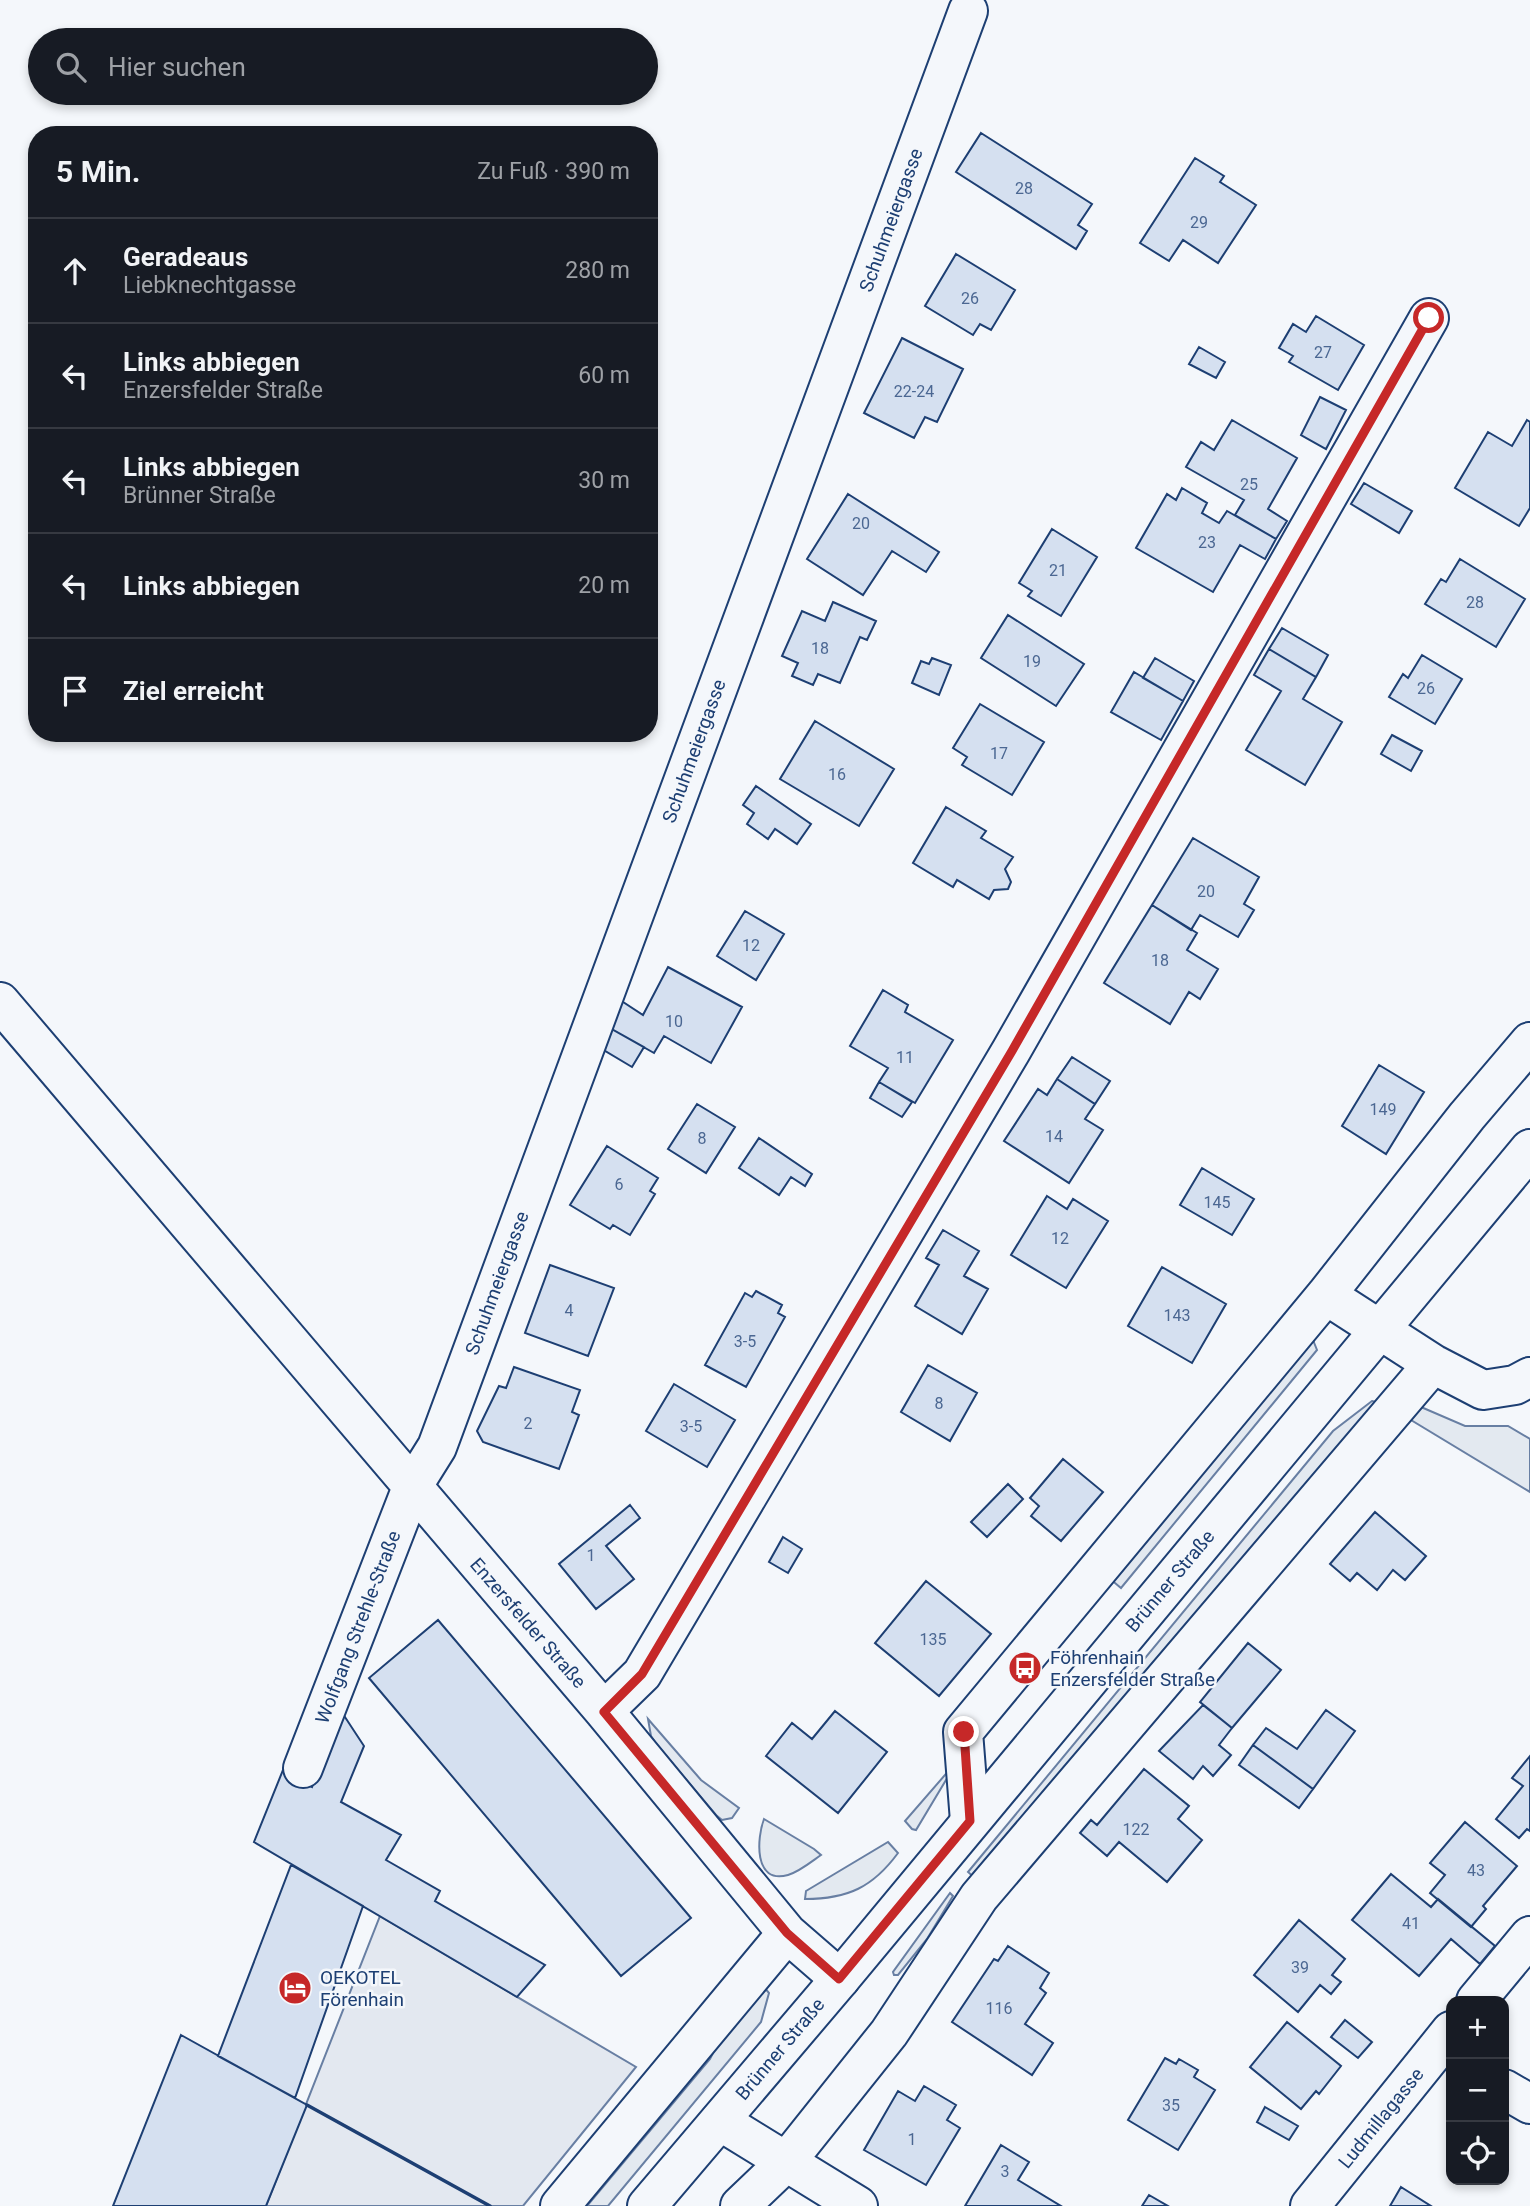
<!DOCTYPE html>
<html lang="de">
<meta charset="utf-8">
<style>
:root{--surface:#171b24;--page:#242831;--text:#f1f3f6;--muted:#9ea1a6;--line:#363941}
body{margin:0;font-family:Roboto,sans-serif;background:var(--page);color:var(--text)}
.controls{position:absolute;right:21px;bottom:21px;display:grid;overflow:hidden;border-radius:14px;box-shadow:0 4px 10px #0003}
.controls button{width:63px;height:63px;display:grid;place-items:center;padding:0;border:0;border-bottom:2px solid var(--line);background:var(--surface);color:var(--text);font:35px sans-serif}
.stop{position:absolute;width:21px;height:21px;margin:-16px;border:5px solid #c62828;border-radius:50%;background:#fff}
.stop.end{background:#c62828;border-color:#fff;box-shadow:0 2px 7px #0008}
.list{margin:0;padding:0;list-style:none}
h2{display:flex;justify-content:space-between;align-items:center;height:91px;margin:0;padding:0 28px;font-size:30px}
h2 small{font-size:23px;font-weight:400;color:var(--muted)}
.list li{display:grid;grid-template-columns:46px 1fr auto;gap:21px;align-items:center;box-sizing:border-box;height:105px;padding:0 28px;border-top:2px solid var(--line)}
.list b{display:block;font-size:26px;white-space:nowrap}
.list p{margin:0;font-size:23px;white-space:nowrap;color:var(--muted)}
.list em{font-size:23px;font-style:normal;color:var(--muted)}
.icon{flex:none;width:38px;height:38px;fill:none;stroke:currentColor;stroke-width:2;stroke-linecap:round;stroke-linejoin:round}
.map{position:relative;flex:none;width:1530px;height:2206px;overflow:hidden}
.search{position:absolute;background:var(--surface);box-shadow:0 4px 10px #0003;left:28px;top:28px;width:630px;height:77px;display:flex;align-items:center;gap:18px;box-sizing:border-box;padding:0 24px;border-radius:38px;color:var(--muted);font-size:26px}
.panel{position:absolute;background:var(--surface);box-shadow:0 4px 10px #0003;left:28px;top:126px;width:630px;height:616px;border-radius:28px}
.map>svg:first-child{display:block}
.green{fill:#e3e9f0;stroke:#687fa3;stroke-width:2}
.parking{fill:#e3e8f0;stroke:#687fa3;stroke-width:2}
.building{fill:#d5e0f0;stroke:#1d3f73;stroke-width:2}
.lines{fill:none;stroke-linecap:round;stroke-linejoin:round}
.minor-casing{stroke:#1d3f73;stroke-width:42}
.major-casing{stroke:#1d3f73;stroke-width:42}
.minor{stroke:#f4f7fb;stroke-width:38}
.major{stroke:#f4f7fb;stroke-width:38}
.wall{stroke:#1d3f73;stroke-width:3.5}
.route{stroke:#c62828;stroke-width:9}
.labels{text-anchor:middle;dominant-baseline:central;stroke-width:5;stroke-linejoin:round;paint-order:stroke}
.number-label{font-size:16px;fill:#4b6792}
.street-label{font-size:19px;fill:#1d3f73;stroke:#f4f7fb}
.poi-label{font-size:19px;fill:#1d3f73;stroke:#f4f7fb;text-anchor:start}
</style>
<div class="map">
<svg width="1530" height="2206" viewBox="0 0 1530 2206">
<rect width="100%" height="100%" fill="#f4f7fb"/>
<path class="green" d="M1313 1340 1317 1350 1121 1588 1109 1578Z
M1372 1401 1376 1402 977 1880 968 1872 1333 1431Z
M1421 1407 1465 1426H1508L1530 1439V1492L1411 1420Z
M648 1719 701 1780 739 1808 732 1818 722 1820 716 1815 657 1745 651 1736Z
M958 1760 916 1830 912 1829 905 1821Z
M764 1819 814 1849 821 1855C811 1862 799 1872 788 1875 753 1885 757 1837 764 1819Z
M888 1842 898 1853C873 1887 848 1899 805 1899L806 1891Z
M950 1893 953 1896 927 1939 898 1975H894L893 1972Z
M764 1987 769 1993 761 2022 608 2206H587L710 2059 735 2010Z"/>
<path class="parking" d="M380 1916 636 2067 523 2206H266Z"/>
<path class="building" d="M981 133 1092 204 1078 225 1087 231 1076 249 956 172Z
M1195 158 1224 176 1220 182 1256 205 1218 263 1183 240 1169 261 1140 243Z
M956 254 1015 290 991 330 980 324 973 335 925 306Z
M1316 316 1364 345 1338 390 1289 362 1293 356 1279 348 1293 324 1306 332Z
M902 338 963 369 937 422 925 417 914 438 864 413Z
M1199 347 1225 362 1216 378 1189 364Z
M1320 397 1346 410 1326 449 1301 435Z
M1232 420 1297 458 1268 509 1287 521 1276 539 1235 515 1244 500 1186 467 1201 442 1214 450Z
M1527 420 1530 422V508L1519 526 1455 488 1488 432 1512 446Z
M1364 483 1412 511 1399 533 1351 504Z
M1182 488 1207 503 1202 513 1219 523 1227 511 1276 539 1265 559 1240 545 1213 592 1136 548 1167 494 1176 500Z
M848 494 939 552 926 572 892 551 863 595 807 559Z
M1052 529 1097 557 1061 616 1028 596 1032 591 1019 583Z
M1460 559 1525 599 1496 647 1425 604 1441 579 1446 582Z
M833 602 876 621 867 640 860 637 840 683 818 674 813 685 792 676 798 663 782 656 802 611 825 621Z
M1008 615 1084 664 1056 706 981 658Z
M1282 628 1328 655 1316 677 1269 649Z
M1269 649 1316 677 1303 699 1342 722 1305 785 1246 750 1281 691 1254 675Z
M1422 655 1462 679 1435 724 1389 697 1403 674 1408 678Z
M932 658 951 665 939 695 912 683 921 661 929 664Z
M1155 658 1194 681 1183 701 1143 678Z
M1134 672 1183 701 1161 740 1111 712Z
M980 704 1044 742 1012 795 962 765 967 757 953 748Z
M815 721 894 769 859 826 780 779Z
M1392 735 1422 751 1411 771 1381 754Z
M756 786 811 824 797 844 775 829 768 839 747 824 754 813 743 805Z
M946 807 986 831 981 838 1013 857 1005 869 1011 882 1008 889 994 890 989 899 957 880 953 887 913 863Z
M1193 838 1259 877 1244 904 1254 910 1238 937 1200 915 1191 930 1152 905Z
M1152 905 1197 933 1187 950 1218 969 1200 999 1189 992 1170 1024 1104 983Z
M745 911 784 934 756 980 717 956Z
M668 967 742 1007 711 1063 664 1036 654 1053 610 1028 620 1000 643 1015Z
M883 990 908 1005 905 1012 953 1040 915 1103 879 1082 888 1068 850 1046Z
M610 1028 644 1047 632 1067 602 1049Z
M1072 1057 1110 1081 1095 1104 1057 1079Z
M1379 1065 1424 1092 1386 1154 1342 1126Z
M1057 1079 1095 1104 1085 1119 1103 1130 1069 1183 1004 1141 1038 1089 1047 1095Z
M879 1082 912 1102 902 1117 870 1098Z
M697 1104 735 1127 706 1173 668 1149Z
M759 1138 812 1174 805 1186 791 1177 779 1195 739 1168Z
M607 1146 658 1178 650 1191 655 1194 630 1235 613 1225 610 1229 570 1205Z
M1202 1168 1254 1199 1232 1235 1180 1205Z
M1047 1196 1067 1209 1073 1199 1108 1221 1066 1288 1011 1255Z
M943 1230 979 1251 964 1276 988 1289 962 1334 915 1306 939 1265 926 1258Z
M550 1265 614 1288 588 1356 525 1333Z
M1162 1267 1226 1304 1192 1363 1128 1326Z
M756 1291 782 1305 778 1313 785 1317 746 1387 705 1365 745 1293 752 1297Z
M928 1365 977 1393 950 1441 901 1412Z
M514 1367 580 1390 572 1412 579 1415 559 1469 483 1442 477 1431 499 1386 506 1388Z
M674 1384 735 1420 707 1467 646 1431Z
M1063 1459 1103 1492 1061 1541 1031 1516 1039 1506 1030 1498Z
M1008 1484 1023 1499 987 1537 971 1522Z
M630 1505 640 1518 606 1546 634 1579 596 1609 559 1564Z
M1375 1512 1426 1556 1405 1580 1393 1570 1377 1590 1357 1573 1350 1581 1330 1564Z
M783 1537 802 1549 788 1573 769 1562Z
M926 1581 991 1634 939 1696 875 1643Z
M438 1620 691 1918 621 1976 369 1678Z
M1248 1643 1281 1670 1232 1728 1200 1702Z
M1203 1705 1232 1728 1219 1745 1231 1755 1213 1776 1203 1766 1193 1779 1159 1751Z
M1326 1710 1355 1731 1313 1789 1253 1745 1266 1728 1297 1749Z
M341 1711 364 1746 341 1802 401 1835 386 1860 440 1891 435 1901 545 1965 517 1997 254 1842 283 1770 312 1787Z
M835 1711 887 1752 838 1813 766 1756 792 1723 812 1739Z
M1253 1745 1313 1789 1299 1808 1239 1765Z
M1530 1756V1831L1527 1829 1519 1838 1496 1819 1523 1786 1512 1778Z
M1144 1769 1189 1806 1178 1819 1202 1840 1167 1882 1119 1842 1107 1856 1080 1833 1091 1820 1097 1825Z
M1465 1822 1517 1866 1483 1906 1486 1909 1471 1927 1430 1893 1445 1875 1430 1863Z
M291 1865 363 1906 295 2098 218 2056Z
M1391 1874 1431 1907 1438 1899 1495 1946 1480 1964 1451 1939 1419 1976 1352 1920Z
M1299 1920 1345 1959 1332 1975 1341 1982 1331 1994 1320 1985 1298 2012 1254 1975Z
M1008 1946 1049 1973 1040 1988 1046 1993 1025 2024 1053 2043 1032 2075 952 2022 994 1959 998 1961Z
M1345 2020 1372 2042 1358 2058 1331 2037Z
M1287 2022 1341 2066 1319 2094 1316 2091 1301 2109 1250 2067Z
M181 2035 307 2105 266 2206H113Z
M1165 2058 1176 2064 1179 2059 1198 2070 1194 2077 1215 2090 1178 2150 1128 2120Z
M924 2086 956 2105 947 2120 960 2128 926 2185 864 2150 898 2091 915 2101Z
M1265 2107 1298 2126 1289 2140 1257 2122Z
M1001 2145 1029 2162 1018 2180 1061 2206H965Z
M1401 2187 1431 2206H1390Z
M1149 2195 1168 2206H1142Z"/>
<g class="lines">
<defs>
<path id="minor" d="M0 1002 604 1711 787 1933 840 1979
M1326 1295 1433 1364 1483 1390 1515 1385 1530 1377
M604 1711 642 1674 1011 1051 1429 318
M303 1768 412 1487 437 1447 968 11
M970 1821 963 1732 1326 1295 1467 1116 1530 1042
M1476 2001 1530 1936
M1504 2089 1530 2104
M720 2121 858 2206
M560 2206 787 1933
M740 2206 786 2162 889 2033 979 1897 1433 1364
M1310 2206 1451 2031"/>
<path id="major" d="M647 2206 840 1979 1530 1149"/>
</defs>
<use href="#minor" class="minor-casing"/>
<use href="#major" class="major-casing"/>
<use href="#minor" class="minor"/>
<use href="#major" class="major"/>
<path class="wall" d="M307 2105 490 2206"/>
</g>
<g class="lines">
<path class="route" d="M964 1732 970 1821 839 1979 787 1933 604 1712 642 1674 1012 1051 1429 318"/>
</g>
<defs>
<symbol id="bus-disc" viewBox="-11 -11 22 22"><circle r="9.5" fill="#c62828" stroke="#f4f7fb"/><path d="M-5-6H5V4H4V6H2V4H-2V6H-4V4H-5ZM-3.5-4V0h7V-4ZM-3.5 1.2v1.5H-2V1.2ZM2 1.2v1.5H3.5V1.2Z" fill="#fff"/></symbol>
<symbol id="hotel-disc" viewBox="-11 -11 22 22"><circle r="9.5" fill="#c62828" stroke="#f4f7fb"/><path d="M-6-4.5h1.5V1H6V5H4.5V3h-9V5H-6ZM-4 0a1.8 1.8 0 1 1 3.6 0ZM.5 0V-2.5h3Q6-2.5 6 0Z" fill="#fff"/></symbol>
</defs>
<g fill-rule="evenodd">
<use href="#bus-disc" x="1006" y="1649" width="38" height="38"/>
<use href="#hotel-disc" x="276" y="1969" width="38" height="38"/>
</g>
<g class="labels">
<g class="number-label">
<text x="1024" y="188">28</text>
<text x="1199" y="222">29</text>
<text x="970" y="298">26</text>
<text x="1323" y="352">27</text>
<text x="914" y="391">22-24</text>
<text x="1249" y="484">25</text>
<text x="861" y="523">20</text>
<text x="1207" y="542">23</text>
<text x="1058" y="570">21</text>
<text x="1475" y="602">28</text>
<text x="820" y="648">18</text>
<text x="1032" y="661">19</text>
<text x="1426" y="688">26</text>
<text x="999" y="753">17</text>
<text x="837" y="774">16</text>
<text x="1206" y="891">20</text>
<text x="751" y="945">12</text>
<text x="1160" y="960">18</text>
<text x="674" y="1021">10</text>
<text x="905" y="1057">11</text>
<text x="1383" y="1109">149</text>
<text x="1054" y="1136">14</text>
<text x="702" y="1138">8</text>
<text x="619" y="1184">6</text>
<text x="1217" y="1202">145</text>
<text x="1060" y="1238">12</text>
<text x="569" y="1310">4</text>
<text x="1177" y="1315">143</text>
<text x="745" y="1341">3-5</text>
<text x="939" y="1403">8</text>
<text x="528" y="1423">2</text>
<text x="691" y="1426">3-5</text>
<text x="591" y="1555">1</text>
<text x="933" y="1639">135</text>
<text x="1136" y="1829">122</text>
<text x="1476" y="1870">43</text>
<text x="1411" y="1923">41</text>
<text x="1300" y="1967">39</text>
<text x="999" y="2008">116</text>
<text x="1171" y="2105">35</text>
<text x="912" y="2139">1</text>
<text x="1005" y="2171">3</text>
</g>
<g class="street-label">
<text transform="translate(891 220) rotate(-70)">Schuhmeiergasse</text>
<text transform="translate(694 751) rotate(-70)">Schuhmeiergasse</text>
<text transform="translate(497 1283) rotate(-70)">Schuhmeiergasse</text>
<text transform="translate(1170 1581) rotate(-50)">Brünner Straße</text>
<text transform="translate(528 1623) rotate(49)">Enzersfelder Straße</text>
<text transform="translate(358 1627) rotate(-69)">Wolfgang Strehle-Straße</text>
<text transform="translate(780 2049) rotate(-50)">Brünner Straße</text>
<text transform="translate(1381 2118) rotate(-51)">Ludmillagasse</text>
</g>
<g class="poi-label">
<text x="1050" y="1657">Föhrenhain<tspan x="1050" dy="22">Enzersfelder Straße</tspan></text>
<text x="320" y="1977">OEKOTEL<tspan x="320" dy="22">Förenhain</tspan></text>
</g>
</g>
</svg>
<div class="controls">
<button>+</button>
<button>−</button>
<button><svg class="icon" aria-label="locate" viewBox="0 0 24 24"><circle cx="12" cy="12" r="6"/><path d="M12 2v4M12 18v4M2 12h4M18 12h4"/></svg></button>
</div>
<div class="stop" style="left:1429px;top:318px"></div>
<div class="stop end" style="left:964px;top:1732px"></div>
<div class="search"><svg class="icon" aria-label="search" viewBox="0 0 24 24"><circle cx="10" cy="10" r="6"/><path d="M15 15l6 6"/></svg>Hier suchen</div>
<section class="panel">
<h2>5 Min.<small>Zu Fuß · 390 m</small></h2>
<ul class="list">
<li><svg class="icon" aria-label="ahead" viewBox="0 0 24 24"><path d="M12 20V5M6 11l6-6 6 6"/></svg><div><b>Geradeaus</b><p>Liebknechtgasse</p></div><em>280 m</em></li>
<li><svg class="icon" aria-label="left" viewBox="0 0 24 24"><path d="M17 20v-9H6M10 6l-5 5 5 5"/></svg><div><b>Links abbiegen</b><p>Enzersfelder Straße</p></div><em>60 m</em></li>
<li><svg class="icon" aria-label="left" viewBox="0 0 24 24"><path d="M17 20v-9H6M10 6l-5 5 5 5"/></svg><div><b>Links abbiegen</b><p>Brünner Straße</p></div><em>30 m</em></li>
<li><svg class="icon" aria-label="left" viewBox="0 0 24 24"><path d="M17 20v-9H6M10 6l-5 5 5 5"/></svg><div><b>Links abbiegen</b></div><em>20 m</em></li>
<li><svg class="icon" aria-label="arrive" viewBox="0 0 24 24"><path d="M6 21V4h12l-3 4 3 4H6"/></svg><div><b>Ziel erreicht</b></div></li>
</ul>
</section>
</div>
